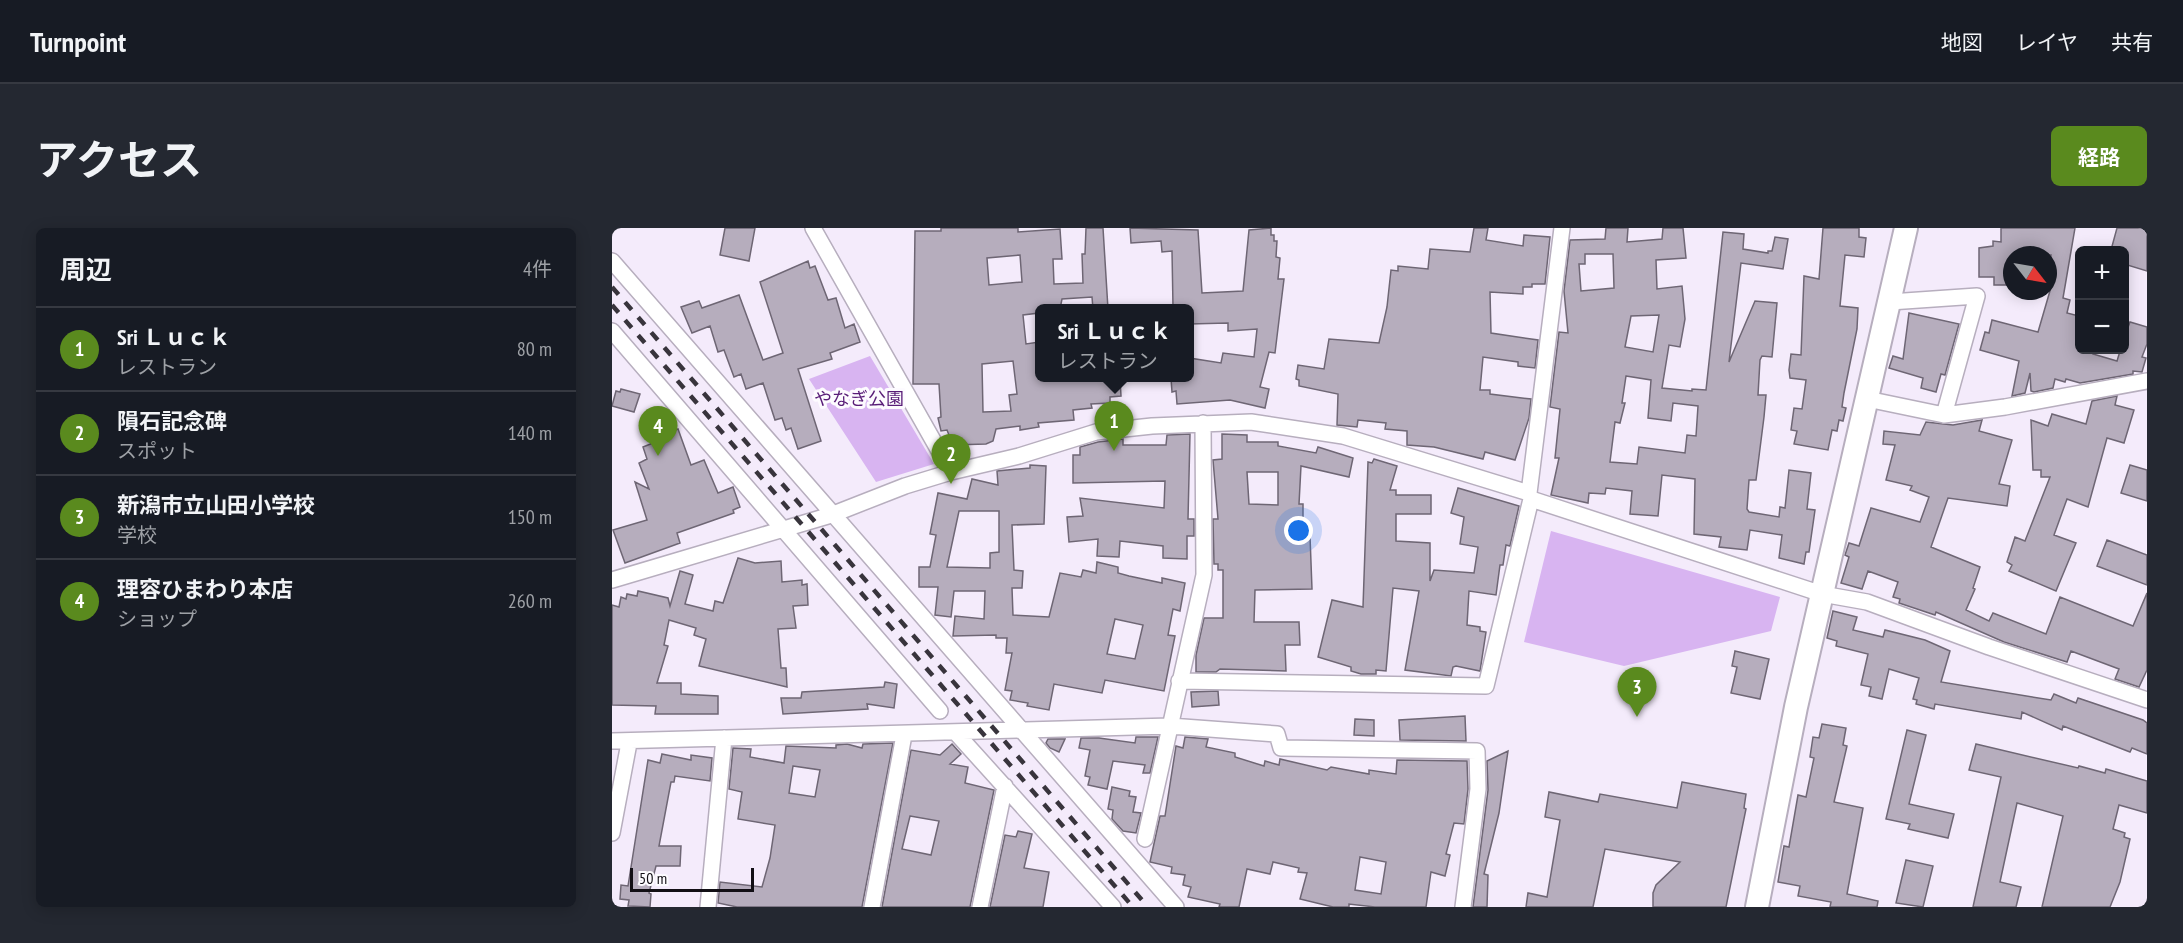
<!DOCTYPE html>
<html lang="ja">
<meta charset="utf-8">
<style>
:root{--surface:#171b24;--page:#242831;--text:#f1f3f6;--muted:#9ea1a6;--line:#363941;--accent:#5a8a1e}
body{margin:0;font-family:"PT Sans Narrow","Noto Sans JP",sans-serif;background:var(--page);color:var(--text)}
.controls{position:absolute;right:18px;top:18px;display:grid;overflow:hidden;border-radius:9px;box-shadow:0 3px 15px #0003}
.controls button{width:54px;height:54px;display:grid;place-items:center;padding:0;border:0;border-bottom:2px solid var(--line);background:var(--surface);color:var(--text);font:30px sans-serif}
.compass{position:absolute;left:1391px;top:18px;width:54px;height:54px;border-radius:50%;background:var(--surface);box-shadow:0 3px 15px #0003;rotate:121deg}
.scale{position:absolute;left:18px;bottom:15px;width:124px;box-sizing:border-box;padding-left:6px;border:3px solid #120f15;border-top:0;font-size:16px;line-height:21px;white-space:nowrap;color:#120f15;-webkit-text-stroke:4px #fdfbff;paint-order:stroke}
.you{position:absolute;left:687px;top:303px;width:21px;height:21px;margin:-15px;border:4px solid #fff;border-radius:50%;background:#1a73e8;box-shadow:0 0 0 9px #1a73e833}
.badge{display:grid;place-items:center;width:39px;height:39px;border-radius:50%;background:var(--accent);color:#fff;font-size:20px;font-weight:700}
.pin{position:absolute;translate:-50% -50px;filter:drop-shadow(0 2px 3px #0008)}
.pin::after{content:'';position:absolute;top:32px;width:21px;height:18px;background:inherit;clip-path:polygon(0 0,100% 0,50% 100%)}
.popup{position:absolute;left:423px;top:76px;width:159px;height:78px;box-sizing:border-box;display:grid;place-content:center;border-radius:9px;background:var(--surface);filter:drop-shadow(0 2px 4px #0005);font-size:20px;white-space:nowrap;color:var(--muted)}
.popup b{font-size:22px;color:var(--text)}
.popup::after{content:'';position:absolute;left:50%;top:100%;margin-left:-12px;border:12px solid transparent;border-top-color:var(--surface)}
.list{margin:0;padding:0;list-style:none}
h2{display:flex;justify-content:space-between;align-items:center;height:78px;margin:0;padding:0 24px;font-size:26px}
h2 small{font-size:20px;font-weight:400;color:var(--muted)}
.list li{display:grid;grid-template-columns:39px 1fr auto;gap:18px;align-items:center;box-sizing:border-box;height:84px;padding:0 24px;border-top:2px solid var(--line)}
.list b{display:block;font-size:22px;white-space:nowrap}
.list p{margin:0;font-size:20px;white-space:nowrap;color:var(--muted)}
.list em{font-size:20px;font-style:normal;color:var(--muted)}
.map{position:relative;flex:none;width:1535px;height:679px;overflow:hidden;border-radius:9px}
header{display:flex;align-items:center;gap:36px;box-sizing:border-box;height:84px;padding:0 30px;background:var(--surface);border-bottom:2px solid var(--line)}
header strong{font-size:28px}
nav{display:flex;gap:33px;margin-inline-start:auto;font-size:21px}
.intro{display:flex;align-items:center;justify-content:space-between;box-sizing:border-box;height:144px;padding:0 36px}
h1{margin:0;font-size:42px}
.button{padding:15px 27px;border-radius:9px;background:var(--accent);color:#fff;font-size:21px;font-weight:700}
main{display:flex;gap:36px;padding:0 36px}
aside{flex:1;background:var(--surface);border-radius:9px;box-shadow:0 3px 15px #0003}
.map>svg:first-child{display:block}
.green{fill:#d8b4f1}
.building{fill:#b6adbd;stroke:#6e6674;stroke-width:1.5;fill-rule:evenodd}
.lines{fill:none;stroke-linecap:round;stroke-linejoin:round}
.street-casing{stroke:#b7aebe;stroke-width:18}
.secondary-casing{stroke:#b7aebe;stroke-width:26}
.street{stroke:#fff;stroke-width:15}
.secondary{stroke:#fff;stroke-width:22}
.rail{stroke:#38343c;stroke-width:4.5;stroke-dasharray:10 10;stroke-linecap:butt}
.labels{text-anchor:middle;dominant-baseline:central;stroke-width:6;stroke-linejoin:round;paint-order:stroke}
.park-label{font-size:18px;fill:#581c77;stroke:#fdfbff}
</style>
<header>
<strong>Turnpoint</strong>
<nav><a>地図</a><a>レイヤ</a><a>共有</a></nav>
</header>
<div class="intro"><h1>アクセス</h1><a class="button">経路</a></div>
<main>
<aside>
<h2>周辺<small>4件</small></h2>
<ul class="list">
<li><span class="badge">1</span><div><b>Sri Ｌｕｃｋ</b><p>レストラン</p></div><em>80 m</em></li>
<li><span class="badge">2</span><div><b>隕石記念碑</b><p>スポット</p></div><em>140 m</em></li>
<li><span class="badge">3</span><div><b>新潟市立山田小学校</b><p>学校</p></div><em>150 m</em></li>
<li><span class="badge">4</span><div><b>理容ひまわり本店</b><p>ショップ</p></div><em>260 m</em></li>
</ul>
</aside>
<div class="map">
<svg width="1535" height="679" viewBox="0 0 1535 679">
<rect width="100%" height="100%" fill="#f4ebfb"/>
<path class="green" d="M258 128 322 236 264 254 197 151Z
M939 303 1168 369 1159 403 1012 438 912 414Z"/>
<path class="building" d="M113 0H143L137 33 108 27Z
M329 0H406V4L448 1 450 31H441L442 56 471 55 470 26H473L474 0H491L496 81H481L480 69 450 71 448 81H427V85L411 87 414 116 427 114V150H508L509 168 498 169V175L479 176 480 180 461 182 462 192 426 195 427 199 408 202V198L384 201 381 213 374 216 341 217 335 202 329 203 326 190 329 189 327 156H301L303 3H329ZM408 27 410 54 377 57 375 30ZM401 133 405 166 397 167 399 183 371 184 370 136Z
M518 0 586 2 590 65 631 63 637 2 659 0V7H662V13H665L664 29 668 30 666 51H672L663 125 657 124 648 159 657 161 653 180 618 172 565 176 564 163 560 164 559 150H577V130L609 135 611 125 642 129 645 101 616 103V95L577 96V81L561 79 560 23 550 24 549 13 519 15Z
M862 0H876L874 12 911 18 912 7 938 9 933 56H920V59H911V66L878 64 879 105 926 112 923 140 906 138V134L871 129 868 162H878V166L919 171 917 190 903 232 873 224 871 231 822 219 795 217V203L773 201 774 195 746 192 745 199 725 197 726 166 687 158V152L684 151 686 137 712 141 717 111 767 115 775 79 779 42 786 43V38L816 41 818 21 858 24Z
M994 0H1016L1015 14 1050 11 1051 0H1071L1074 30 1044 32 1045 61 1070 58 1073 91 1068 119 1057 117 1050 160 1080 163V161L1094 162 1111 4 1132 6 1131 21 1156 25V23H1160L1163 9 1176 11 1171 41 1129 35 1117 134 1143 73 1165 75 1160 129 1150 128 1148 132 1146 167H1154L1152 189 1144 252H1137L1135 281 1137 284 1167 289 1168 279 1173 280 1177 242 1199 245 1195 281 1203 282 1197 324H1194L1192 336 1167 330 1170 307 1138 302 1135 322 1107 319 1109 309 1082 306 1083 251 1050 247 1046 288 1018 286 1020 263 994 260 993 266 977 265 976 275 939 267 947 230H943L948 181 938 179 947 104 956 105 952 63 958 12 993 11ZM973 26H1001L1002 60 969 63 967 36H973ZM1047 87 1041 124 1013 119 1019 88ZM1014 148 1039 152 1036 190 1059 193 1061 175 1086 178 1084 208 1075 207 1073 225 1027 219 1025 236 998 234 1003 194 1008 195 1013 175H1010Z
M1211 0H1247V9L1254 10 1252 29 1233 27 1228 78 1246 80 1245 101 1232 165 1230 179 1234 180 1231 193 1227 192 1225 203 1220 202 1216 222 1182 216 1185 203 1179 202 1182 180 1190 181 1194 152 1178 150 1177 142 1179 126 1189 127 1192 48 1207 51Z
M1389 0H1463L1451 70 1458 72 1455 85 1467 88V122H1482L1481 126 1505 133 1508 123 1512 122V110L1518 94 1535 99V116L1530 129 1534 130 1530 144 1521 143V146L1468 155 1454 151 1453 154 1443 151 1441 160 1422 164 1419 163 1418 145 1413 165 1400 168 1407 133 1368 122 1373 104 1377 105 1380 92 1426 104 1442 49 1436 48 1439 27H1400L1399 57H1382V49H1367V20L1381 18V13L1389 14Z
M1505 0H1535V43L1512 36V22H1499Z
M196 33 198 40 203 38 216 72 224 70 233 100 242 96 248 114 218 125 220 131 186 141 209 213 186 221 179 200 174 202 170 190 163 192 151 155 134 161 129 146 122 149 112 122 106 124 98 98 80 105 69 79 87 73 90 80 127 67 151 132 171 125 148 54Z
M1297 85 1347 96 1333 147 1329 146 1324 164 1309 160 1311 150 1277 140 1281 128 1291 131Z
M9 161 28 166 22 184 0 178 4 163 8 164Z
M1505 168 1503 177 1522 182 1512 215 1495 210 1476 279 1455 271 1442 307 1464 315 1444 363 1397 343 1400 337 1395 334 1403 309 1413 313 1438 249H1429V242H1421L1419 192 1436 198 1440 186 1474 196 1480 173Z
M52 182 55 191 60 190 63 202 66 201 79 237 92 232 106 265 121 259 128 279 121 282 122 285 65 305 68 315 13 335 1 302 35 292 23 254 37 261 27 235 35 231 31 219 41 215 34 187Z
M1370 192 1367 203 1400 212 1387 256 1398 258 1395 278 1336 270 1319 319 1368 339 1361 360 1363 361 1354 382 1377 393 1381 385 1434 406 1448 369 1521 398 1535 365V442L1527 459 1503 451 1507 441 1459 423 1455 434 1392 414 1324 384 1323 387 1287 375 1288 371 1281 369 1286 354 1256 343 1250 361 1229 355 1237 329 1233 327 1237 315 1247 318 1259 280 1308 294 1317 269 1298 262 1300 258 1274 252 1283 217 1271 216 1272 203 1308 207 1314 194 1341 197Z
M578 206 576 291H582V308H575V331L551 330V318L508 313 507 329 485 328 486 311 457 314 455 289 471 288 468 270 552 280 553 253 461 255V227H468V219L486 214 511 211V217H554L555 207Z
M610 206 635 207V214H666V218L704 225 706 219 741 230 737 249 689 238 687 276H691V308H698L700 361 643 362 642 394H687L688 417H673L674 443 608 441 604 444H584V427L592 390H611V342H606V336H602L601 291H606L601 232 610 231ZM635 244H666V277L637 276Z
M762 231 785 238 778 262H784V267H819V286H784V313L818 315V353L822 342 862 345 866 319 848 316 852 289 839 285 846 260 907 278 898 318 894 317 891 337H888L884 367 857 363 855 397 868 399V403L874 404 868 443 844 438 841 439 839 448 793 442 807 363 781 360 774 443 764 442V446H749L739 443V439L706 429 720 372 751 379 756 234 760 235Z
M418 237 434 238 432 296 400 297 402 342 411 343 410 360H400L401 387 437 389 448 345 469 349 471 342 484 345 485 334 506 339V345L517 348 550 355V350L573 355 568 383 561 381 556 407 563 408 552 463 493 452 490 465 442 456 437 482 415 478 416 475 398 472 400 463 393 462 400 425H394L395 410H384V407L341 408 343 388 372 391 373 363H342L339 389 323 387 326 359H307V339H318L324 307 318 306 326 265 355 271 360 251 386 257 385 243 418 240ZM347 283H387V324L378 325V340L335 339ZM503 391 531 397 523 431 495 426Z
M1518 237 1535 242V273L1509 265Z
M1495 312 1535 327V357L1485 338Z
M126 330 143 335 169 333 170 354 190 352V357L195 356 196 377 181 378 184 400 166 401 169 440H174L175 459 87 438 94 411 82 407 84 400 57 392 52 417 56 418 45 455H69V466L106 468V486H43L44 478 0 477V377L7 379 9 369 14 371 15 366 25 368 26 363 56 370 58 378 68 343 81 347 73 376 101 383 103 373 111 375Z
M1221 383 1245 389 1241 402 1271 409 1273 402 1313 412 1338 423 1329 454 1439 472 1442 466 1464 475 1466 470 1531 492 1535 495V526L1520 520 1518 524 1451 498 1450 502 1410 484 1409 491 1323 476 1322 481 1304 476 1305 472 1301 471 1307 450 1277 441 1270 471 1257 468 1259 459 1249 457 1256 426 1224 418 1225 413 1215 410Z
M1123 423 1157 431 1148 471 1119 465 1125 439 1120 438Z
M273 454 285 456 282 480 255 476 256 481 171 486 169 470H189L190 464 272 459Z
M606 463 607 477 580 479 579 464Z
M853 488 854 513 788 512 787 492Z
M743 491 762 492V508L742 507Z
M1210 496 1234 500 1231 517 1235 518 1222 574 1251 580 1235 666 1266 673 1265 679H1218L1219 674 1186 668 1188 658 1166 654 1172 618 1177 619 1186 567 1194 569 1202 530 1198 529 1201 509 1207 510Z
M1295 502 1314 507 1297 576 1342 586 1336 610 1296 601 1298 596 1274 591Z
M524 509H546L538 545H531L533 537 501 533 495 561 476 557 478 549 473 548 478 522 467 520 469 510H487L523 515Z
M573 509 596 511 594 519 623 525V529L652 538 653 533 667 537 668 531 715 542 719 539 757 546V542L784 546 785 532 855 533 856 561 852 596 842 595 834 626 838 627 833 648 819 644 814 679H763L737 676V679H721L688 671 695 645 686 644 687 640 661 634 658 646 635 641 627 679H607L608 676 576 669 579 659 571 657 573 647 559 645 560 639 538 634 548 588H553L564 518 571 520ZM748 629 774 634 769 666 743 662Z
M436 511H453L447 524 438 520 434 515Z
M281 515 250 679H125L106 675 108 654 150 659 158 630 163 597 126 591 130 564 117 561 121 520 139 521 138 529 172 535 174 518 224 520V517L235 516 250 520 251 516ZM181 538 208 542 203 569 177 565Z
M340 516 349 526 338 536 356 539 353 555 382 562 358 679H270L299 522 328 527ZM298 588 327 593 319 627 290 621Z
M1364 516 1466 540 1467 538 1493 545 1494 541 1535 553V585L1507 577 1501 601 1513 605 1512 609 1518 611 1508 654 1498 679H1430L1451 588 1405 575 1388 654 1409 659 1404 679H1361L1389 549 1357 542Z
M896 523 887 585 872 646 876 647 875 679H861L876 562 875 533Z
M50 526 79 532V527L100 530 98 553 63 548 62 554H59L47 618H69L68 638H44L37 665 39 666 38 679 16 678 17 672 8 671 9 657 16 658 36 532 48 535Z
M1070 554 1134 566 1132 580 1134 581 1114 679H1041V665L1044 657 1068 634 993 621 981 679H914L916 665 935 669 948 592 933 589 937 564 986 574 988 566 1065 580Z
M500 559 518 563 517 568 524 569 521 584 529 585 524 605 511 603 500 591 501 582 496 581Z
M406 603 420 606 412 640 437 644 431 679H378L393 607 404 609Z
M1294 632 1321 638 1311 679 1284 675Z"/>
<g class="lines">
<defs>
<path id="street" d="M201 0 339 244
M0 33 564 679
M1278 74 1365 68 1332 187
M0 103 328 483
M1255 171 1332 187 1393 179 1535 153
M919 271 1210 366 1255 374 1377 419 1535 472
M0 352 219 287 293 258 339 244 407 228 484 204 540 198 639 194 731 208 917 265
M567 453 874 458 919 271 917 265 950 0
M345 506 501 679
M0 513 558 498 665 506 669 520 865 523 866 561 851 679
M0 605 17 515
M533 611 592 347 591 195
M96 679 112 510
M260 679 292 507
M368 679 393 558"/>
<path id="secondary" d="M1145 679 1184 479 1294 0"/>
</defs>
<use href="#street" class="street-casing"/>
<use href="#secondary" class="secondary-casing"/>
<use href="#street" class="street"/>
<use href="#secondary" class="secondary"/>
<path class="rail" d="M0 59 536 679
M0 77 521 679"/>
</g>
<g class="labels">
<g class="park-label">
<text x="247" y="170">やなぎ公園</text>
</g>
</g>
</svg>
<div class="controls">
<button>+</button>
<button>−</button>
</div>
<svg class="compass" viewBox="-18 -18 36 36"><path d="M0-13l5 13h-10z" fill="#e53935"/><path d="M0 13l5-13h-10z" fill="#9ea1a6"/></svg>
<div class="scale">50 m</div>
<div class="you"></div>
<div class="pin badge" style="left:502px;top:223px">1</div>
<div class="popup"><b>Sri Ｌｕｃｋ</b>レストラン</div>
<div class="pin badge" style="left:339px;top:256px">2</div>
<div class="pin badge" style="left:1025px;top:489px">3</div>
<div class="pin badge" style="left:46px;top:228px">4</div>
</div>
</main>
